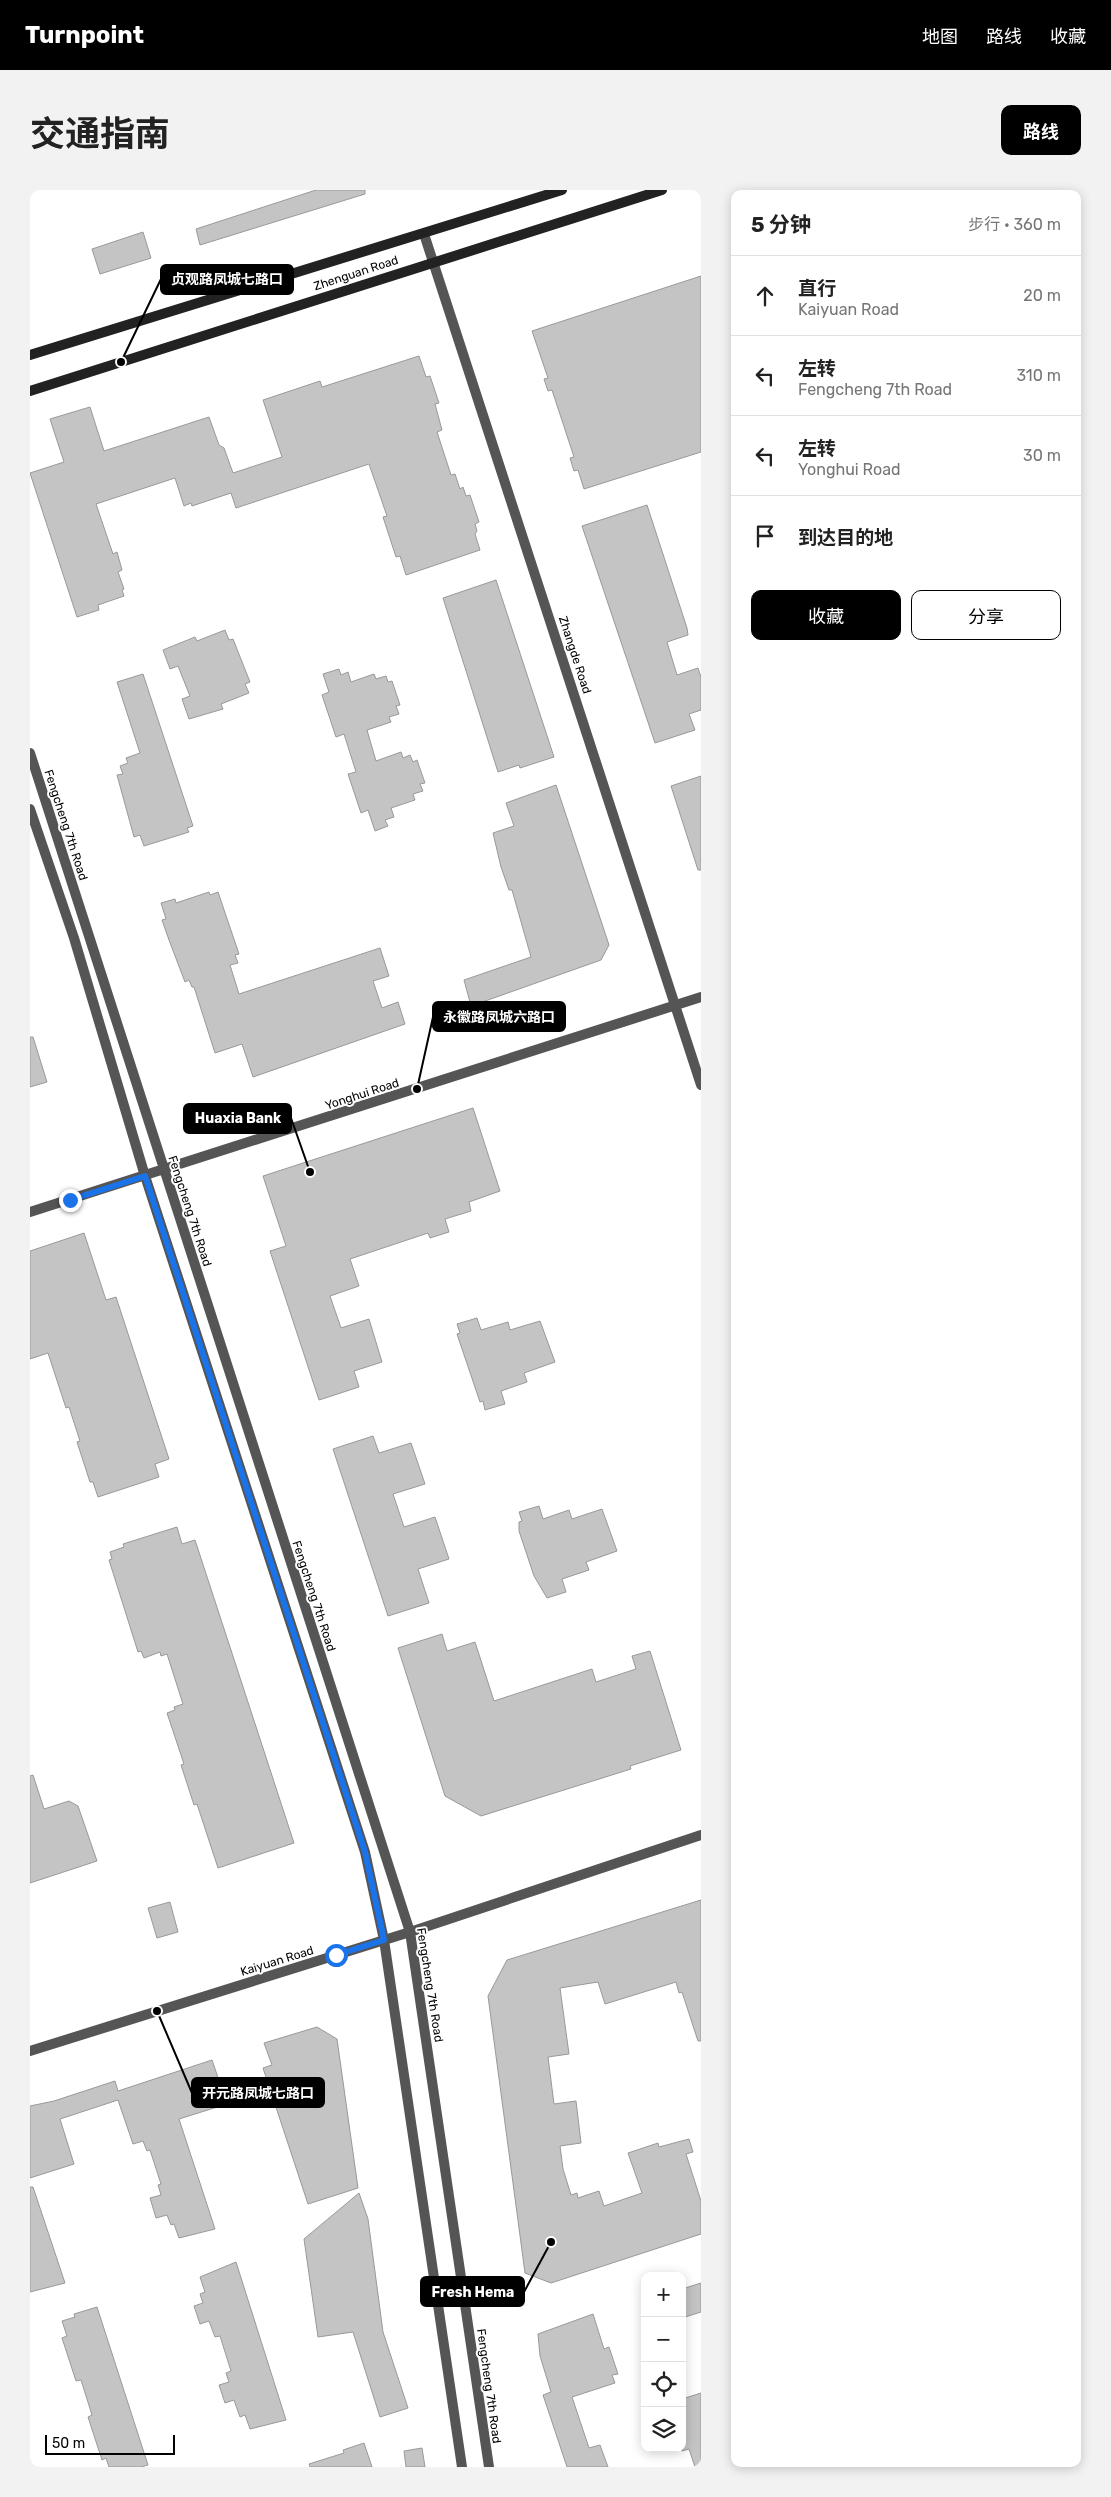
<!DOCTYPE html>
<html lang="zh">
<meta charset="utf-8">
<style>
:root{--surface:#fff;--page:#f2f2f2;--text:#222;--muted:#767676;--line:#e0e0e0;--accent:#000}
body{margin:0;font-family:Rubik,"Noto Sans SC",sans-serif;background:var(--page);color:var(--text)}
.controls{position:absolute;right:15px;bottom:15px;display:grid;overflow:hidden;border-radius:10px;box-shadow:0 2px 12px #0003}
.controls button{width:45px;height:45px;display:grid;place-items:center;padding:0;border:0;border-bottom:1px solid var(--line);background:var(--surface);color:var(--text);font:25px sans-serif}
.scale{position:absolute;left:15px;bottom:12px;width:130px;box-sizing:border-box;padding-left:5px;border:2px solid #000;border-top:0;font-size:14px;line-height:18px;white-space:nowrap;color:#000;-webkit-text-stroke:4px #fff;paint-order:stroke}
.stop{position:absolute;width:15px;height:15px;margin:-11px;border:4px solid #1a73e8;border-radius:50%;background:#fff}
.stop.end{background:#1a73e8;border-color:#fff;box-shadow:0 1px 5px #0008}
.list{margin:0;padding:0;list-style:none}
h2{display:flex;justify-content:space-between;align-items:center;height:65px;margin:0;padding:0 20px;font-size:21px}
h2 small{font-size:16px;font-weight:400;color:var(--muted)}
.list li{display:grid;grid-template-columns:32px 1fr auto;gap:15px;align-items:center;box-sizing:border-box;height:80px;padding:0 20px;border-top:1px solid var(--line)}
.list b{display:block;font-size:19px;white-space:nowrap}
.list p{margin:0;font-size:16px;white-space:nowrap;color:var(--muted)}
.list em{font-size:16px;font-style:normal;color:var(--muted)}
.actions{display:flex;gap:10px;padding:15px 20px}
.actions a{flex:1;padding:11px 0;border:1px solid var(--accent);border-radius:10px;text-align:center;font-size:18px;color:var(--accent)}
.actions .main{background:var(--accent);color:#fff}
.icon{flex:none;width:28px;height:28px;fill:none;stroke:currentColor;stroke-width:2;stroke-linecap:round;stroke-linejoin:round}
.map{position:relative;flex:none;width:671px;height:2277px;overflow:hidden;border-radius:10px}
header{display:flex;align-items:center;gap:30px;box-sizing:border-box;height:70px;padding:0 25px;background:var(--accent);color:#fff}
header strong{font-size:24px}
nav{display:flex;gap:28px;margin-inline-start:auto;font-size:18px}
.intro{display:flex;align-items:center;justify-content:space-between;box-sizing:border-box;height:120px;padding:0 30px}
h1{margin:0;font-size:35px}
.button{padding:12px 22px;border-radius:10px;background:var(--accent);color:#fff;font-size:18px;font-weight:700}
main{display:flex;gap:30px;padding:0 30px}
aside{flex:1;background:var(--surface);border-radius:10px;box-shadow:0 2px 12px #0003}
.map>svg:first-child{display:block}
.building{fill:#c4c4c4;stroke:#999}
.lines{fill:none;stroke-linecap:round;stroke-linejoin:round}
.tertiary{stroke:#555;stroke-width:10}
.secondary{stroke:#222;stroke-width:10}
.route{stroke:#1a73e8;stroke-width:6}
.labels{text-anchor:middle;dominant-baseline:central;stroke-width:4;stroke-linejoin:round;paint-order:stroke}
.street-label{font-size:12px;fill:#000;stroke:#fff}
.leader{fill:none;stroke:#000;stroke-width:2}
.callout-dot{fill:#000;stroke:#fff;stroke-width:2}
.callout{fill:#000;stroke:#000;stroke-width:2}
.callout-label{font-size:14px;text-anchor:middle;font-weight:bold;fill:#fff}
</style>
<header>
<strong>Turnpoint</strong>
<nav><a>地图</a><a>路线</a><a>收藏</a></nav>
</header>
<div class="intro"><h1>交通指南</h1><a class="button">路线</a></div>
<main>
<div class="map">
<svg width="671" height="2277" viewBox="0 0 671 2277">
<rect width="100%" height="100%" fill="#fff"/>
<path class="building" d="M286 0H335V4L170 55 166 39Z
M113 42 121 68 70 84 62 59Z
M671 86V262L554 299 548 280 544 281 540 268 544 267 522 200 518 201 514 189 518 188 502 141Z
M389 166 396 187 400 186 409 213 405 214 412 240 407 242 421 285 425 284 430 299 433 297 436 306 440 305 449 332 445 334 447 341 445 344 450 360 376 385 370 366 366 367 353 327 357 326 339 274 206 318 201 303 162 316 161 313 154 316 145 288 66 314 83 364 87 362 92 380 88 382 94 399 92 400 94 406 68 415 69 420 47 427 0 283 34 272 20 229 60 217 74 261 179 227 189 255 194 258 203 283 252 267 233 210 290 191 292 197Z
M617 315 657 438 658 445 637 452 647 485 668 478 671 487V520L659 524 665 540 625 553 552 336Z
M466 390 524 567 490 578 489 575 468 582 413 408Z
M195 440 199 450 203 449 220 492 215 494 219 503 191 514 193 519 159 529 152 509 160 506 148 476 140 479 133 460 165 447 167 451Z
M309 479 311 485 318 482 321 492 344 484 346 489 356 486 358 492 362 491 370 515 366 516 369 524 359 527 361 532 337 540 346 571 371 562 373 568 380 565 383 572 387 570 395 593 390 594 393 601 383 604 385 610 361 618 364 627 355 630 358 636 345 641 338 620 331 623 318 584 326 582 314 544 306 547 292 505 299 502 293 484Z
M113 484 163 636 157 638 159 642 114 656 110 645 104 647 87 585 93 584 90 576 98 573 96 568 110 563 87 492Z
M671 586V680H668L641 596Z
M526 595 579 755 571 770 441 816 434 790 501 767 482 700H479L471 677 463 643 484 636 476 613Z
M179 702 180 705 188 702 209 764 205 765 208 773 200 775 209 804 350 758 359 786 343 791 352 818 368 812 375 834 223 887 212 854 185 863 164 797H162L159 790 155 792 139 750 132 730 136 729 131 713 145 709 146 713Z
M0 847H3L17 892 0 897Z
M443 918 470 1001 439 1012 441 1021 415 1029 419 1042 400 1048 398 1043 320 1069 329 1096 300 1106 311 1138 339 1129 352 1172 324 1181 329 1197 289 1210 240 1061 256 1056 233 986Z
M54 1043 76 1110 86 1107 139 1269 125 1274 129 1287 68 1307 63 1292H60L47 1252 50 1251 39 1217 36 1218 18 1163 0 1169V1061Z
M447 1128 451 1140 478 1132 480 1140 510 1131 525 1172 494 1183 497 1192 471 1201 475 1214 455 1220 453 1211 450 1212 427 1144 430 1143 427 1134Z
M343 1246 349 1263 381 1253 395 1294 363 1304 374 1337 405 1327 419 1369 388 1379 399 1413 358 1426 303 1259Z
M509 1316 513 1329 539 1320 542 1329 572 1319 587 1361 556 1372 559 1380 532 1389 536 1402 517 1408 504 1386 489 1341V1332L492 1331 489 1322Z
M147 1337 152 1354 165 1350 264 1653 188 1678 167 1614 164 1615 151 1575 154 1574 137 1523 145 1520 144 1517 153 1514 137 1464 131 1466 130 1462 114 1468 111 1461 108 1462 79 1370 82 1369 80 1362 94 1357 93 1354Z
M412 1444 417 1461 445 1452 464 1511 562 1479 566 1492 606 1479 602 1466 620 1461 651 1560 600 1576 601 1579 451 1626 415 1606 368 1458Z
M3 1585 14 1619 39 1611 48 1616 67 1671 0 1693V1586Z
M671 1710V1851H668L652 1802 649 1803 646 1792 575 1814 568 1792 530 1798 539 1864 518 1867 524 1914 546 1911 551 1953 530 1956 533 1979 541 2005 547 2003 548 2008 569 2001 574 2016 612 2003 598 1963 628 1953 629 1957 659 1949 663 1962 656 1964 671 2011V2044L521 2093 495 2083 458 1806 477 1770Z
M140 1712 148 1742 127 1748 118 1718Z
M287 1837 307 1849 328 1998 278 2014 233 1878 242 1875 234 1853Z
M182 1870 197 1914 149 1929 185 2039 149 2048 144 2034 141 2035 137 2025 126 2028 120 2008 131 2005 128 1995 131 1994 120 1960 117 1961 113 1951 103 1954 88 1910 30 1929 44 1974 0 1988V1916L24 1911 85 1891 88 1901Z
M0 1997H3L35 2093 0 2102Z
M329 2003 338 2029 353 2142 378 2218 350 2227 323 2142 288 2147 274 2049Z
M206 2072 256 2230 220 2239 215 2225 210 2227 204 2210 195 2213 189 2195 199 2192 196 2183 201 2181 190 2146 185 2147 179 2131 170 2134 164 2116 173 2113 170 2104 175 2102 170 2087Z
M671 2093V2122L652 2128V2099Z
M67 2117 118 2275 111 2277H79L76 2268 72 2270 58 2227 62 2225 51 2190 46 2191 32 2148 37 2146 32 2131 45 2127 44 2124Z
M563 2124 574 2159 579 2157 588 2184 582 2185 585 2193 542 2207 559 2258 570 2255 578 2277H537L513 2205 521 2202 510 2166 508 2144Z
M671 2203V2277H665L659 2259 652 2261V2209Z
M334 2253 342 2277H280L279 2274 314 2263 313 2260Z
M392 2258 395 2277H376L374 2261Z"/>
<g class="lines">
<path class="tertiary" d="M394 44 671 895
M0 563 380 1742 459 2277
M0 619 44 748 115 986 335 1662 354 1750 432 2277
M0 1022 671 807
M0 1861 380 1742 671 1645"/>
<path class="secondary" d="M0 165 532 0
M0 201 632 0"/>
</g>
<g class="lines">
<path class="route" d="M40 1010 115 986 335 1662 354 1750 306 1765"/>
</g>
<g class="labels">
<g class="street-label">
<text transform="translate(326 83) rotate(-18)">Zhenguan Road</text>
<text transform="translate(545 465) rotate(72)">Zhangde Road</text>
<text transform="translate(36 635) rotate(72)">Fengcheng 7th Road</text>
<text transform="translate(332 904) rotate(-18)">Yonghui Road</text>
<text transform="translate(160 1021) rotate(72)">Fengcheng 7th Road</text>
<text transform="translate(284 1406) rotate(72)">Fengcheng 7th Road</text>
<text transform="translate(247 1771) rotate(-17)">Kaiyuan Road</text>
<text transform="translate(400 1795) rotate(81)">Fengcheng 7th Road</text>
<text transform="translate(459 2196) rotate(82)">Fengcheng 7th Road</text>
</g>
</g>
<path class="leader" d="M91 172L131 89M387 899L403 827M280 982L261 928M127 1821L162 1903M521 2052L494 2102"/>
<g class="callout-dot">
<circle cx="91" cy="172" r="5"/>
<circle cx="387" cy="899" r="5"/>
<circle cx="280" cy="982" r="5"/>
<circle cx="127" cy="1821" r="5"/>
<circle cx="521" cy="2052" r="5"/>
</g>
<g class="callout">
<rect x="131" y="75" width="132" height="29" rx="5"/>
<rect x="403" y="812" width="132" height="29" rx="5"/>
<rect x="154" y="914" width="107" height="29" rx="5"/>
<rect x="162" y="1888" width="132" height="29" rx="5"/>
<rect x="391" y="2087" width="103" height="29" rx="5"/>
</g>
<g class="callout-label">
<text x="197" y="94">贞观路凤城七路口</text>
<text x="469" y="832">永徽路凤城六路口</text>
<text x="208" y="933">Huaxia Bank</text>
<text x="228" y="1908">开元路凤城七路口</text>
<text x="443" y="2107">Fresh Hema</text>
</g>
</svg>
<div class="controls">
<button>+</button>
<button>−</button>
<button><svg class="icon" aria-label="locate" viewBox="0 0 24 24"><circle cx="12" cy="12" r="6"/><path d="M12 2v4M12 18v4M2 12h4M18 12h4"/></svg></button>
<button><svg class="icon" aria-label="layers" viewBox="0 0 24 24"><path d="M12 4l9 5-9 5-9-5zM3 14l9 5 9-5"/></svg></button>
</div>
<div class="scale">50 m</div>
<div class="stop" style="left:306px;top:1765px"></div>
<div class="stop end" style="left:40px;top:1010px"></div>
</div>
<aside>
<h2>5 分钟<small>步行 · 360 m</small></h2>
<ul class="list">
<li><svg class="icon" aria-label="ahead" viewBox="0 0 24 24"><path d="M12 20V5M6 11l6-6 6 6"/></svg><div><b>直行</b><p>Kaiyuan Road</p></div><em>20 m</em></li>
<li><svg class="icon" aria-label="left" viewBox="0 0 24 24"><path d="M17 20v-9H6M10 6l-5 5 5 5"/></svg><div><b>左转</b><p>Fengcheng 7th Road</p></div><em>310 m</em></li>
<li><svg class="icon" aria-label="left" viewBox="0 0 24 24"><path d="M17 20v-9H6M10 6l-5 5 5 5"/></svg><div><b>左转</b><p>Yonghui Road</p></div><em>30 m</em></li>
<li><svg class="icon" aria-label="arrive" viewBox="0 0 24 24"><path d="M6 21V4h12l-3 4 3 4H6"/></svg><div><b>到达目的地</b></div></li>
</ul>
<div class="actions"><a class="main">收藏</a><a>分享</a></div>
</aside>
</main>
